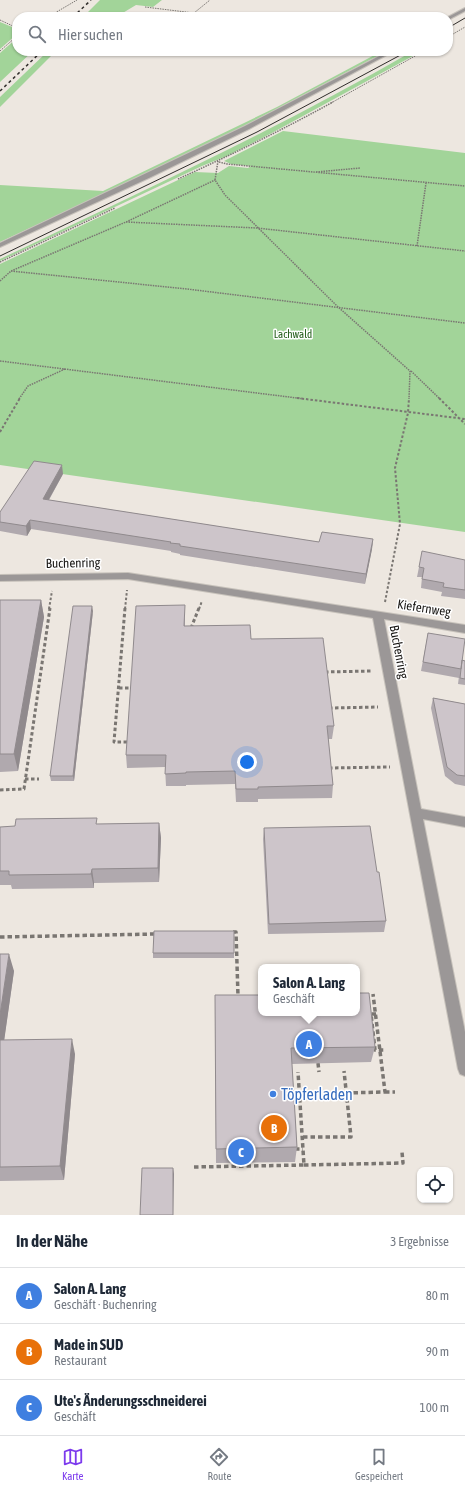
<!DOCTYPE html>
<html lang="de">
<meta charset="utf-8">
<style>
:root{--surface:#fff;--page:#f2f2f3;--text:#1f2937;--muted:#747a83;--line:#e0e1e3;--accent:#7c3aed}
body{margin:0;font-family:"Asap Condensed",sans-serif;background:var(--page);color:var(--text)}
.controls{position:absolute;right:12px;bottom:12px;display:grid;overflow:hidden;border-radius:8px;box-shadow:0 1px 3px #0004}
.controls button{width:36px;height:36px;display:grid;place-items:center;padding:0;border:0;border-bottom:1px solid var(--line);background:var(--surface);color:var(--text);font:20px sans-serif}
.you{position:absolute;left:247px;top:762px;width:14px;height:14px;margin:-10px;border:3px solid #fff;border-radius:50%;background:#1a73e8;box-shadow:0 0 0 6px #1a73e833}
.badge{display:grid;place-items:center;width:26px;height:26px;border-radius:50%;background:var(--accent);color:#fff;font-size:13px;font-weight:700}
.pin{position:absolute;translate:-50% -50%;border:2px solid #fff;box-shadow:0 1px 4px #0006}
.popup{position:absolute;left:258px;top:964px;width:102px;height:52px;box-sizing:border-box;display:grid;place-content:center;border-radius:8px;background:var(--surface);filter:drop-shadow(0 1px 3px #0005);font-size:13px;white-space:nowrap;color:var(--muted)}
.popup b{font-size:15px;color:var(--text)}
.popup::after{content:'';position:absolute;left:50%;top:100%;margin-left:-8px;border:8px solid transparent;border-top-color:var(--surface)}
.list{margin:0;padding:0;list-style:none}
h2{display:flex;justify-content:space-between;align-items:center;height:52px;margin:0;padding:0 16px;font-size:17px}
h2 small{font-size:13px;font-weight:400;color:var(--muted)}
.list li{display:grid;grid-template-columns:26px 1fr auto;gap:12px;align-items:center;box-sizing:border-box;height:56px;padding:0 16px;border-top:1px solid var(--line)}
.list b{display:block;font-size:15px;white-space:nowrap}
.list p{margin:0;font-size:13px;white-space:nowrap;color:var(--muted)}
.list em{font-size:13px;font-style:normal;color:var(--muted)}
.icon{flex:none;width:22px;height:22px;fill:none;stroke:currentColor;stroke-width:2;stroke-linecap:round;stroke-linejoin:round}
.map{position:relative;flex:none;width:465px;height:1215px;overflow:hidden}
.search{position:absolute;background:var(--surface);box-shadow:0 1px 3px #0004;left:12px;right:12px;top:12px;height:44px;display:flex;align-items:center;gap:10px;box-sizing:border-box;padding:0 14px;border-radius:16px;color:var(--muted);font-size:15px}
.sheet{height:220px;background:var(--surface)}
nav{display:flex;justify-content:space-around;align-items:center;box-sizing:border-box;height:56px;border-top:1px solid var(--line);background:var(--surface);font-size:11px;color:var(--muted)}
nav a{display:grid;justify-items:center;gap:2px}
nav .on{color:var(--accent)}
.map>svg:first-child{display:block}
.green{fill:#a2d499}
.lines{fill:none;stroke-linecap:round;stroke-linejoin:round}
.minor-casing{stroke:#c7c2bb;stroke-width:2}
.path-far4{stroke:#7a7672;stroke-width:1;stroke-dasharray:1.5 1;stroke-linecap:butt}
.path-far3{stroke:#7a7672;stroke-width:1.5;stroke-dasharray:1.5 1;stroke-linecap:butt}
.path-far2{stroke:#7a7672;stroke-width:2;stroke-dasharray:2.5 2;stroke-linecap:butt}
.path-far1{stroke:#7a7672;stroke-width:3;stroke-dasharray:3.5 2.5;stroke-linecap:butt}
.path{stroke:#7a7672;stroke-width:3.5;stroke-dasharray:4.5 3;stroke-linecap:butt}
.minor{fill:#9b9797;fill-rule:evenodd}
.tram{stroke:#312e2c;stroke-width:1}
.rail{stroke:#312e2c;stroke-width:1.5;stroke-dasharray:3 3;stroke-linecap:butt}
.wall{fill:#b0a9ae}
.shaded-wall{fill:#908a8d}
.building{fill:#cdc5ca;stroke:#908a8d}
.shop-dot{fill:#3f7fe0;stroke:#fff;stroke-width:1.5}
.labels{text-anchor:middle;dominant-baseline:central;stroke-width:3;stroke-linejoin:round;paint-order:stroke}
.far-park-label{font-size:11px;fill:#215c18;stroke:#fff}
.street-label{font-size:13px;fill:#191715;stroke:#fff}
.near-shop-label{font-size:16px;fill:#366cbe;stroke:#fff;text-anchor:start}
</style>
<div class="map">
<svg width="465" height="1215" viewBox="0 0 465 1215">
<rect width="100%" height="100%" fill="#ede7e0"/>
<path class="green" d="M100 0H162L153 7 136 5 116 17H83Z
M0 22 17 29V34L0 49Z
M17 38V51H33L0 82V53Z
M48 51H56L0 107V97Z
M382 51H387L202 148 0 242V185L103 191 277 107Z
M413 51H422L270 134 227 156 202 166 0 261V259C139 193 280 128 413 51Z
M283 131 465 153V532L0 465V264L195 172 218 173 229 166 248 168 251 166 231 164 224 161Z"/>
<g class="lines">
<defs>
<path id="minor" d="M465 8V11L448 20V17Z
M389 51H394L249 129 151 177 0 247V243L245 126Z
M128 573 465 625V633L384 619 421 809 465 817V827L423 819 465 1032V1076L460 1074 458 1069 373 618 128 579 0 581V575Z"/>
</defs>
<use href="#minor" class="minor-casing"/>
<path class="path-far4" d="M145 7 194 13 210 0
M48 17 77 0
M0 20 17 28
M448 37 465 27
M0 51 17 36
M331 103 424 51"/>
<path class="path-far3" d="M218 161 215 180 225 195 337 306 410 371 409 399
M219 162 227 164 465 186
M316 172 360 168
M178 179C231 155 282 130 333 102
M126 222 257 228 465 251
M417 246 426 183
M0 262 115 208
M11 271 187 289 465 323
M0 281 11 271 126 222 215 180
M0 361 305 399
M411 371 440 399
M19 399 28 386 65 369"/>
<path class="path-far2" d="M297 398 465 419
M439 398 465 424
M0 432 20 398
M385 602 400 524 395 468 408 413 409 398
M49 609 52 591
M125 609 127 590
M199 609 202 601"/>
<path class="path-far1" d="M125 608 114 742H129
M191 628 199 608
M325 672 372 671
M119 688H132
M329 708 378 707
M329 768 390 767
M25 779H39
M0 790 24 789 50 608"/>
<path class="path" d="M233 932H236L238 996
M0 937 156 934
M376 1014H371L375 1050H384
M318 1063 319 1072
M385 1092H395
M346 1093 385 1092 373 994
M303 1137H351L344 1071
M295 1149H303
M304 1165 403 1163 402 1152
M194 1167 304 1165 298 1072"/>
<use href="#minor" class="minor"/>
<path class="tram" d="M448 28 465 18
M0 256 257 132 408 51"/>
<path class="rail" d="M73 17 91 0
M0 91 42 51"/>
</g>
<path class="wall" d="M63 474 49 500 319 542 373 539 372 549 365 584 180 555V554L171 552V551L31 529 27 536 0 531V512Z
M465 560V599L441 596 442 592 421 588 422 577H417L419 567Z
M0 600H41L44 617 18 771 0 772Z
M93 611 74 781H51L50 776Z
M185 617V626L251 639 334 726 332 739H328L333 785 332 798 258 799V802H236L235 784 186 785V786H166L165 767 127 768 126 755Z
M428 633 462 660 465 661V685L458 684 459 676V678L421 671Z
M433 698 465 704V786L455 784 445 776 431 708Z
M159 823 161 838 159 882 94 883V888L12 889 11 885H0V827Z
M264 828 377 872 386 921 384 932 268 934 263 839Z
M234 931V958H153V953Z
M0 954 14 971 4 1040 75 1054 64 1180 0 1181Z
M215 995 375 1047 371 1062 292 1064 297 1147 295 1162 216 1163Z"/>
<path class="shaded-wall" d="M62 465 63 474 44 508 43 499Z
M30 520 31 529 27 536 26 526Z
M373 539 372 549 365 584 366 574Z
M41 600 44 617 18 771 14 754Z
M92 606 93 611 74 781 73 776Z
M159 823 161 838 159 882 158 868Z
M92 869 94 883V888L91 874Z
M9 954 14 971 2 1056 0 1051V1015Z
M72 1039 75 1054 64 1180 60 1166Z
M173 1168 174 1174 173 1215Z"/>
<path class="building" d="M34 461 62 465 43 499 319 542 322 532 373 539 366 574 180 546V544L170 543 171 542 30 520 26 526 0 522V512Z
M422 551 465 560V590L443 587 444 583 422 579 424 568 419 567Z
M0 600H41L14 754H0Z
M185 605 184 626 250 625 251 639 323 638 334 726H327L333 785 258 787V789H236L235 771 186 772V773L165 774 166 755H126L136 606Z
M73 606H92L73 776H50Z
M428 633 465 639 461 669 423 662Z
M462 660 465 661V679L460 678Z
M433 698 465 704V776L457 775 447 767Z
M97 818 96 824 159 823 158 868 92 869 91 874 9 875V871H0V827L15 826 16 819Z
M370 826 377 872H379L386 921 269 924 264 828Z
M154 931H234V953H153Z
M0 954H9L0 1015Z
M357 993H369L375 1047 291 1048 297 1147 216 1149 215 995H261V1013H357Z
M72 1039 60 1166 0 1167V1040Z
M142 1168H173V1215H140Z"/>
<circle class="shop-dot" cx="273" cy="1094" r="4"/>
<g class="labels">
<g class="far-park-label">
<text x="293" y="334">Lachwald</text>
</g>
<g class="street-label">
<text transform="translate(73 563) rotate(-1)">Buchenring</text>
<text transform="translate(424 608) rotate(9)">Kiefernweg</text>
<text transform="translate(399 652) rotate(79)">Buchenring</text>
</g>
<g class="near-shop-label">
<text x="281" y="1094">Töpferladen</text>
</g>
</g>
</svg>
<div class="controls">
<button><svg class="icon" aria-label="locate" viewBox="0 0 24 24"><circle cx="12" cy="12" r="6"/><path d="M12 2v4M12 18v4M2 12h4M18 12h4"/></svg></button>
</div>
<div class="you"></div>
<div class="pin badge" style="left:309px;top:1044px;background:#3f7fe0">A</div>
<div class="popup"><b>Salon A. Lang</b>Geschäft</div>
<div class="pin badge" style="left:274px;top:1128px;background:#e8710a">B</div>
<div class="pin badge" style="left:241px;top:1152px;background:#3f7fe0">C</div>
<div class="search"><svg class="icon" aria-label="search" viewBox="0 0 24 24"><circle cx="10" cy="10" r="6"/><path d="M15 15l6 6"/></svg>Hier suchen</div>
</div>
<section class="sheet">
<h2>In der Nähe<small>3 Ergebnisse</small></h2>
<ul class="list">
<li><span class="badge" style="background:#3f7fe0">A</span><div><b>Salon A. Lang</b><p>Geschäft · Buchenring</p></div><em>80 m</em></li>
<li><span class="badge" style="background:#e8710a">B</span><div><b>Made in SUD</b><p>Restaurant</p></div><em>90 m</em></li>
<li><span class="badge" style="background:#3f7fe0">C</span><div><b>Ute's Änderungsschneiderei</b><p>Geschäft</p></div><em>100 m</em></li>
</ul>
</section>
<nav>
<a class="on"><svg class="icon" aria-label="map" viewBox="0 0 24 24"><path d="M3 6l6-2 6 2 6-2v14l-6 2-6-2-6 2zM9 4v14M15 6v14"/></svg>Karte</a>
<a><svg class="icon" aria-label="directions" viewBox="0 0 24 24"><path d="M12 3l9 9-9 9-9-9zM9 14v-3h6M13 9l2 2-2 2"/></svg>Route</a>
<a><svg class="icon" aria-label="saved" viewBox="0 0 24 24"><path d="M7 4h10v16l-5-4-5 4z"/></svg>Gespeichert</a>
</nav>
